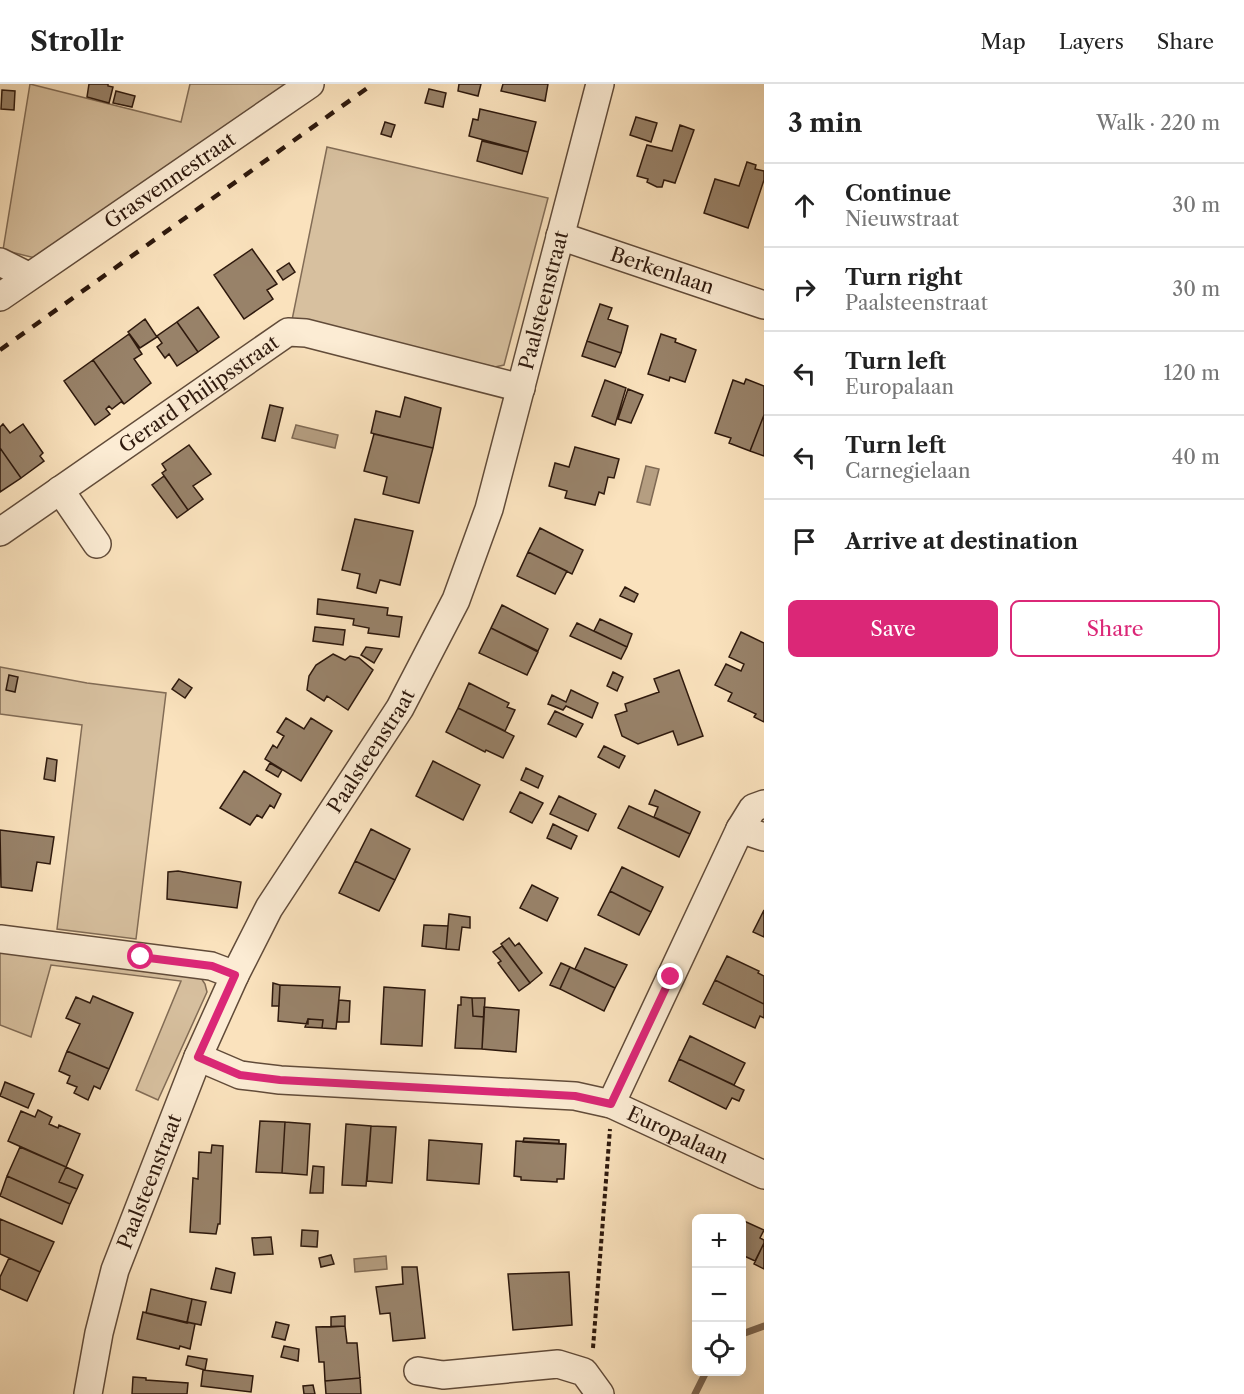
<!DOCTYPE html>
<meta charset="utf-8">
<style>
:root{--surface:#fff;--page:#f6f6f6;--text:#222;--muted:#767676;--line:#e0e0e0;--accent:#db2777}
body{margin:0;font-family:"Libre Caslon Text",serif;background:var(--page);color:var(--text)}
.controls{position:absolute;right:18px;bottom:18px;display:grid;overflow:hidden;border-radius:9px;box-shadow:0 3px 15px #0003}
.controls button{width:54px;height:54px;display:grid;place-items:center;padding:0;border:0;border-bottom:2px solid var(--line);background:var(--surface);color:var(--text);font:30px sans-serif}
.stop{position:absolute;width:18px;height:18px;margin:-14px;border:4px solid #db2777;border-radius:50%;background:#fff}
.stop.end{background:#db2777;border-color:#fff;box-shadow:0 2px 6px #0008}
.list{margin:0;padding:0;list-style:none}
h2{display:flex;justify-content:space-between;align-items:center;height:78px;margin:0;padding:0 24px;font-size:26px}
h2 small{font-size:20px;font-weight:400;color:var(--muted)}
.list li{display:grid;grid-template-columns:39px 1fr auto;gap:18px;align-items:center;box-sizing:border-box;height:84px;padding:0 24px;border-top:2px solid var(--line)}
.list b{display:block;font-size:22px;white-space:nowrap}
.list p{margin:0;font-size:20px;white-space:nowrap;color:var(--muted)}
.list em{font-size:20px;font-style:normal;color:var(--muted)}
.actions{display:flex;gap:12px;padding:18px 24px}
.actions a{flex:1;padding:14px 0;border:2px solid var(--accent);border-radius:9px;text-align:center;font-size:21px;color:var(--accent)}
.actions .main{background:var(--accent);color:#fff}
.icon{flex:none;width:33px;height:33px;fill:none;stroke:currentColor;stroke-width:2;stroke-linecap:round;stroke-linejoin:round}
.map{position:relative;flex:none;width:764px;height:1310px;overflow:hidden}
header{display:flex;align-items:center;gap:36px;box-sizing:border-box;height:84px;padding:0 30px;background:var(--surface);border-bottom:2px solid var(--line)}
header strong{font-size:28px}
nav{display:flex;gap:33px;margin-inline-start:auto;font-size:21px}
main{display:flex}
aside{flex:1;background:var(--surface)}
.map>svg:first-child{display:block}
.green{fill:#d7c09f;stroke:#826c56;stroke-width:1.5}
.water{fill:#b59e81;stroke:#7f6953;stroke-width:1.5}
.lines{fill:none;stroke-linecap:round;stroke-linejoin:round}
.stream{stroke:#7f6953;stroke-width:7}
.building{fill:#988269;stroke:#2e190d;stroke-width:1.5}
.street-casing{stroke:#614b39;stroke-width:30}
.path{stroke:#2e190d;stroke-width:4;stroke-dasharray:4.5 3;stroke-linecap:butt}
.street{stroke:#fcecd4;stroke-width:27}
.rail{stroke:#2e190d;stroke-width:4.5;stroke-dasharray:10 10;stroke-linecap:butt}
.route{stroke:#db2777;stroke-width:8}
.labels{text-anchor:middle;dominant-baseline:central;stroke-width:4.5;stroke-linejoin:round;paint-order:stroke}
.street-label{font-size:20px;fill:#2e190d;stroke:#fcecd4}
</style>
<header>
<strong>Strollr</strong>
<nav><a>Map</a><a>Layers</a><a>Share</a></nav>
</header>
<main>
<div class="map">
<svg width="764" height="1310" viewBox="0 0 764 1310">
<rect width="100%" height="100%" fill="#fae2bd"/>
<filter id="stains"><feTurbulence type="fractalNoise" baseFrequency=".00333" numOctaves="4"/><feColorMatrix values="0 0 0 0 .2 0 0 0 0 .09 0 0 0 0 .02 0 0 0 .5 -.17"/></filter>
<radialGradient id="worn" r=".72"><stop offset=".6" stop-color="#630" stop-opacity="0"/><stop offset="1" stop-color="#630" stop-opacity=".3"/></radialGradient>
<path class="green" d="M30 0 181 38 190 0H297L39 175 3 166Z
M327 63 548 114 504 281 495 283 292 236Z
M0 583 87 599 166 609 136 855 57 845 82 641 0 630Z
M0 866 201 894 205 900 207 908 158 1016 136 1006 181 897 51 881 31 953 0 941Z"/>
<path class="water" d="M296 341 338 351 335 364 292 354Z
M646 382 659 385 650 421 637 418Z
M386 1172 387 1185 355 1188 354 1175Z"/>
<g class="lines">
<path class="stream" d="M742 1250 764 1242
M695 1310 706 1288"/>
</g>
<path class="building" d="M89 0H108V2L113 3 109 19 87 13Z
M459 0H481L478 12 458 7Z
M503 0H548L545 17 501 7Z
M429 5 446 9 443 23 425 19Z
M2 6 15 7 14 26 1 25Z
M116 7 135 12 132 23 113 19Z
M480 25 536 38 528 68 469 52 473 35 478 36Z
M636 33 657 39 651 58 630 51Z
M385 38 395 41 391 53 381 50Z
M680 41 694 46 675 99 664 96 662 103H657L647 98 648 95 637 92 647 61 672 67Z
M482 57 528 68 522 90 477 77Z
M747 78 756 81 755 85 764 87V96L748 144 704 129 715 95 739 102Z
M252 165 277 200 267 206 273 215 244 235 214 191Z
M289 179 295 188 283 196 277 187Z
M600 220 612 224 608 235 628 242 621 269 587 257Z
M198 223 219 253 198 268 177 238Z
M145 235 157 253 140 264 128 248Z
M177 238 198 268 177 282 169 270 165 274 157 263 162 259 157 252Z
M129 250 142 270 134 275 151 299 124 320 93 276Z
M661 250 676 255 675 258 696 266 685 298 670 293 669 297 648 290Z
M587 257 621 269 615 283 582 272Z
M93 276 124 320 121 318 112 325 109 322 106 325 110 330 95 341 64 297Z
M746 295 764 302V331L750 367 729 359 731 354 715 349 733 296 744 300Z
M605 296 626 304 615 341 592 332Z
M628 305 643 311 631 339 618 335Z
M405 313 441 324 433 364 371 349 376 327 400 333Z
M270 321 283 324 275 357 262 354Z
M764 331V372L750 367Z
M3 340 10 349 23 340 43 369 40 372 44 377 21 394 0 364V343Z
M374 350 433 364 419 419 383 410 387 393 364 387Z
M189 361 211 390 193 402 203 415 188 426 162 389 166 386 162 380Z
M575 363 619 375 614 394 608 393 604 410 599 408 595 421 565 414 567 407 549 402 555 379 569 383Z
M0 364 21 394 0 408Z
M164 392 188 426 177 434 152 401Z
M355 435 413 447 400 501 380 496 376 509 357 504 360 490 342 486Z
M540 444 583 466 572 490 528 468Z
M528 468 567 487 555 510 517 492Z
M625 503 638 510 634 518 620 512Z
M318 515 388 524 387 531 402 533 399 553 368 549 369 544 353 541 354 535 317 530Z
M502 521 548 545 538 567 491 544Z
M600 535 632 550 627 563 594 547Z
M577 539 627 563 621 575 570 552Z
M315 543 345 546 343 561 313 557Z
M491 544 538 568 527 591 479 569Z
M741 548 764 559V638L754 633 756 630 728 617 732 609 715 601 726 580 741 587 744 580 729 573Z
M366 563 382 565 374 579 361 571Z
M333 570 345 576 350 572 359 574 373 586 348 626 327 612 324 617 307 606 309 592 316 581Z
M679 586 703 652 678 661 673 647 638 660 622 652 615 631 627 627 625 620 659 608 654 595Z
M613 588 623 593 617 607 607 602Z
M9 591 18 593 15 608 6 606Z
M179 595 192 604 185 614 172 605Z
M469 599 509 619 507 623 515 626 505 647 458 624Z
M571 606 598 619 592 634 566 622 563 626 548 620 552 611 566 618Z
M458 624 514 652 503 674 486 666 485 668 446 648Z
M555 627 583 640 576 653 548 640Z
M286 634 304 645 311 634 332 647 301 697 265 675 273 661 277 664 284 652 277 648Z
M604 662 625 672 619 684 598 673Z
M47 674 57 676 55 697 44 695Z
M433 677 480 701 463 736 416 712Z
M270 679 282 686 278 693 266 686Z
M526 684 543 692 538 704 521 696Z
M244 687 281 710 274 724 270 721 262 734 257 731 250 741 220 724Z
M655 706 700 728 690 750 654 733 658 723 649 720Z
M520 708 543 719 532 739 510 728Z
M559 712 596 730 588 747 550 730Z
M629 722 690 750 679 773 618 744Z
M553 740 577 752 571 765 547 754Z
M371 745 410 765 395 796 355 777Z
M0 746 54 753 50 780 37 778 32 807 1 803Z
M355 777 395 796 379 827 339 809Z
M622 783 663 803 651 828 610 807Z
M178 787 241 798 237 824 167 815 168 788Z
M532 801 558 814 547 837 520 824Z
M610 807 651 828 639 851 598 831Z
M764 826V853L753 848Z
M449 830 470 833V844L462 843 459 866 446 865Z
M424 841 448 842 446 865 422 862Z
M509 854 515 862 519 859 542 889 530 899 501 860Z
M502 862 530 899 519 907 498 879 501 877 493 868Z
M585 864 627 881 615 904 575 885Z
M727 872 759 887 758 889 764 892V920L715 896Z
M561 879 570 883 560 905 550 901Z
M570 883 615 904 604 927 560 905Z
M715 896 764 920V934L760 932 755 944 703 920Z
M273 899 280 901 279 922H272Z
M280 901 340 903 336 945 322 944 323 936 308 935V940L278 937Z
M384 903 425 906 422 962 381 960Z
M93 912 133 929 109 985 67 967 80 940 66 934 76 913 90 919Z
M461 913 472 914 473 932 484 933 482 965 455 964 458 921H461Z
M472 914H485L484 933 473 932Z
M339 916 350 917 349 938H337Z
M484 923 519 926 516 968 482 965Z
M308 935 323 936 322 944 305 943Z
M690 952 745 979 734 1001 679 975Z
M67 967 109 985 100 1005 94 1002 88 1016 74 1009 77 1003 67 999 70 992 59 987Z
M679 975 744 1006 739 1017 732 1014 726 1025 669 997Z
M5 998 34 1010 28 1024 0 1012Z
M38 1026 52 1033 49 1040 58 1044 59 1041 80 1050 66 1083 8 1057 21 1027 35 1033Z
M260 1037 285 1038 282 1089 256 1088Z
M285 1038 310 1040 307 1091 282 1089Z
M346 1040 371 1042 366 1102 342 1101Z
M371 1042 396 1043 392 1099 367 1097Z
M524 1054 559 1056V1060L523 1058Z
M429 1056 482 1060 479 1100 427 1096Z
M516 1057 566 1060 564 1095H557V1098L521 1096V1093L514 1092Z
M212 1061 223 1062 220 1140H218L216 1150 190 1148 193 1094 198 1095 199 1068 211 1069Z
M20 1063 66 1083 59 1098 77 1105 70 1120 7 1092Z
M313 1082 324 1083 323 1109H310Z
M66 1083 83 1091 77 1105 59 1098Z
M7 1092 70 1120 62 1140 0 1112Z
M0 1135 54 1158 40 1188 0 1170Z
M744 1137 764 1146 760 1154 764 1156V1159L755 1177 742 1171Z
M302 1146 318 1147 317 1163 301 1162Z
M271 1153 273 1170 254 1171 252 1154Z
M764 1159V1185L754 1180Z
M331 1171 334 1180 321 1183 319 1174Z
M9 1174 40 1188 27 1217 0 1205V1193Z
M402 1183H417L425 1254 393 1257 390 1229 380 1230 376 1203 403 1200Z
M216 1184 235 1189 231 1209 211 1205Z
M569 1188 572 1241 513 1246 508 1190Z
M151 1205 192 1215 187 1239 146 1229Z
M192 1215 206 1218 201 1241 187 1238Z
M143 1228 195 1240 190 1265 180 1262 179 1265 137 1255Z
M345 1232V1242L331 1243V1233Z
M276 1238 289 1241 285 1256 272 1253Z
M345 1242 347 1259H357L360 1294 325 1297 324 1278H319L316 1243Z
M284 1262 299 1265 298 1277 281 1273Z
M188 1272 207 1275 205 1286 186 1281Z
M203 1286 253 1292 251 1308 201 1302Z
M133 1293 146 1294V1296L188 1299 187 1310H132Z
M360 1294 361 1310H326L325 1297Z
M313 1301 315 1310H304L303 1302Z"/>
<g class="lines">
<defs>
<g id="street">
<path id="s1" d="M560 152 764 221"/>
<path d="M0 178 28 192"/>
<path id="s2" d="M0 213 310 0"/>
<path d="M60 406 97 460"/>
<path id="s3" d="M0 448 288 248 306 249 521 304"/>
<path d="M740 745 764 753"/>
<path d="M0 855 211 882 235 891"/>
<path id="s4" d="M198 973 240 991 280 996 575 1012 611 1020 764 1091"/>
<path d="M611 1020 740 745 753 724 764 720"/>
<path d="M418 1287 443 1291 558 1280 584 1288 600 1310"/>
<path id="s5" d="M88 1310 99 1249 115 1186 198 973 235 891 269 824 400 624 456 516 489 425 600 0"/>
</g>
</defs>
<use href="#street" class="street-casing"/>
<path class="path" d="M593 1264 610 1045"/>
<use href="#street" class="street"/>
<path class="rail" d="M0 266 373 0"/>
</g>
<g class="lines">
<path class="route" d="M141 873 212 882 235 891 198 973 240 991 280 996 575 1012 611 1020 671 893"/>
</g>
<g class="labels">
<g class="street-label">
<text stroke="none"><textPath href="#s2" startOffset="206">Grasvennestraat</textPath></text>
<text stroke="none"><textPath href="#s1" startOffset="108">Berkenlaan</textPath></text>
<text stroke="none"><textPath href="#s5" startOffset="1194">Paalsteenstraat</textPath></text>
<text stroke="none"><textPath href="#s3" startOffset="242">Gerard Philipsstraat</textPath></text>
<text stroke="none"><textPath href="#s5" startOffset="708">Paalsteenstraat</textPath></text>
<text stroke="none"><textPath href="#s4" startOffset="492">Europalaan</textPath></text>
<text stroke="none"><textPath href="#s5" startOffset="222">Paalsteenstraat</textPath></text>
</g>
</g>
<rect width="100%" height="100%" filter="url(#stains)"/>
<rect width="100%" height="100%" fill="url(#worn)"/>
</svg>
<div class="controls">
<button>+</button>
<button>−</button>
<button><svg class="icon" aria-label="locate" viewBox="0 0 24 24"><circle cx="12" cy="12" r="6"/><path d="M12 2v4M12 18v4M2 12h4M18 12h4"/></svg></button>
</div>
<div class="stop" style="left:141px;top:873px"></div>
<div class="stop end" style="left:671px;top:893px"></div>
</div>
<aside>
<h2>3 min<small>Walk · 220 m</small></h2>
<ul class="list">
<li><svg class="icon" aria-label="ahead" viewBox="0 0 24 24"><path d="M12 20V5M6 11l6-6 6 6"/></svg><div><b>Continue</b><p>Nieuwstraat</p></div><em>30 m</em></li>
<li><svg class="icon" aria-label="right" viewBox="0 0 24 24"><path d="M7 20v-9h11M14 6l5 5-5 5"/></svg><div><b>Turn right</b><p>Paalsteenstraat</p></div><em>30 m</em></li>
<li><svg class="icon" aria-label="left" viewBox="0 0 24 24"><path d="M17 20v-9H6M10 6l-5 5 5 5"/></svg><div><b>Turn left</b><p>Europalaan</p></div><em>120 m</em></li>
<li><svg class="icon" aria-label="left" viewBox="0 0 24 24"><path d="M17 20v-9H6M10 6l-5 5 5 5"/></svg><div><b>Turn left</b><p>Carnegielaan</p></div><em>40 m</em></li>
<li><svg class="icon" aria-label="arrive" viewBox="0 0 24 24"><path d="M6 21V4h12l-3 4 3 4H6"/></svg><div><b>Arrive at destination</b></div></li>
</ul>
<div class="actions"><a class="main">Save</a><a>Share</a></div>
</aside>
</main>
